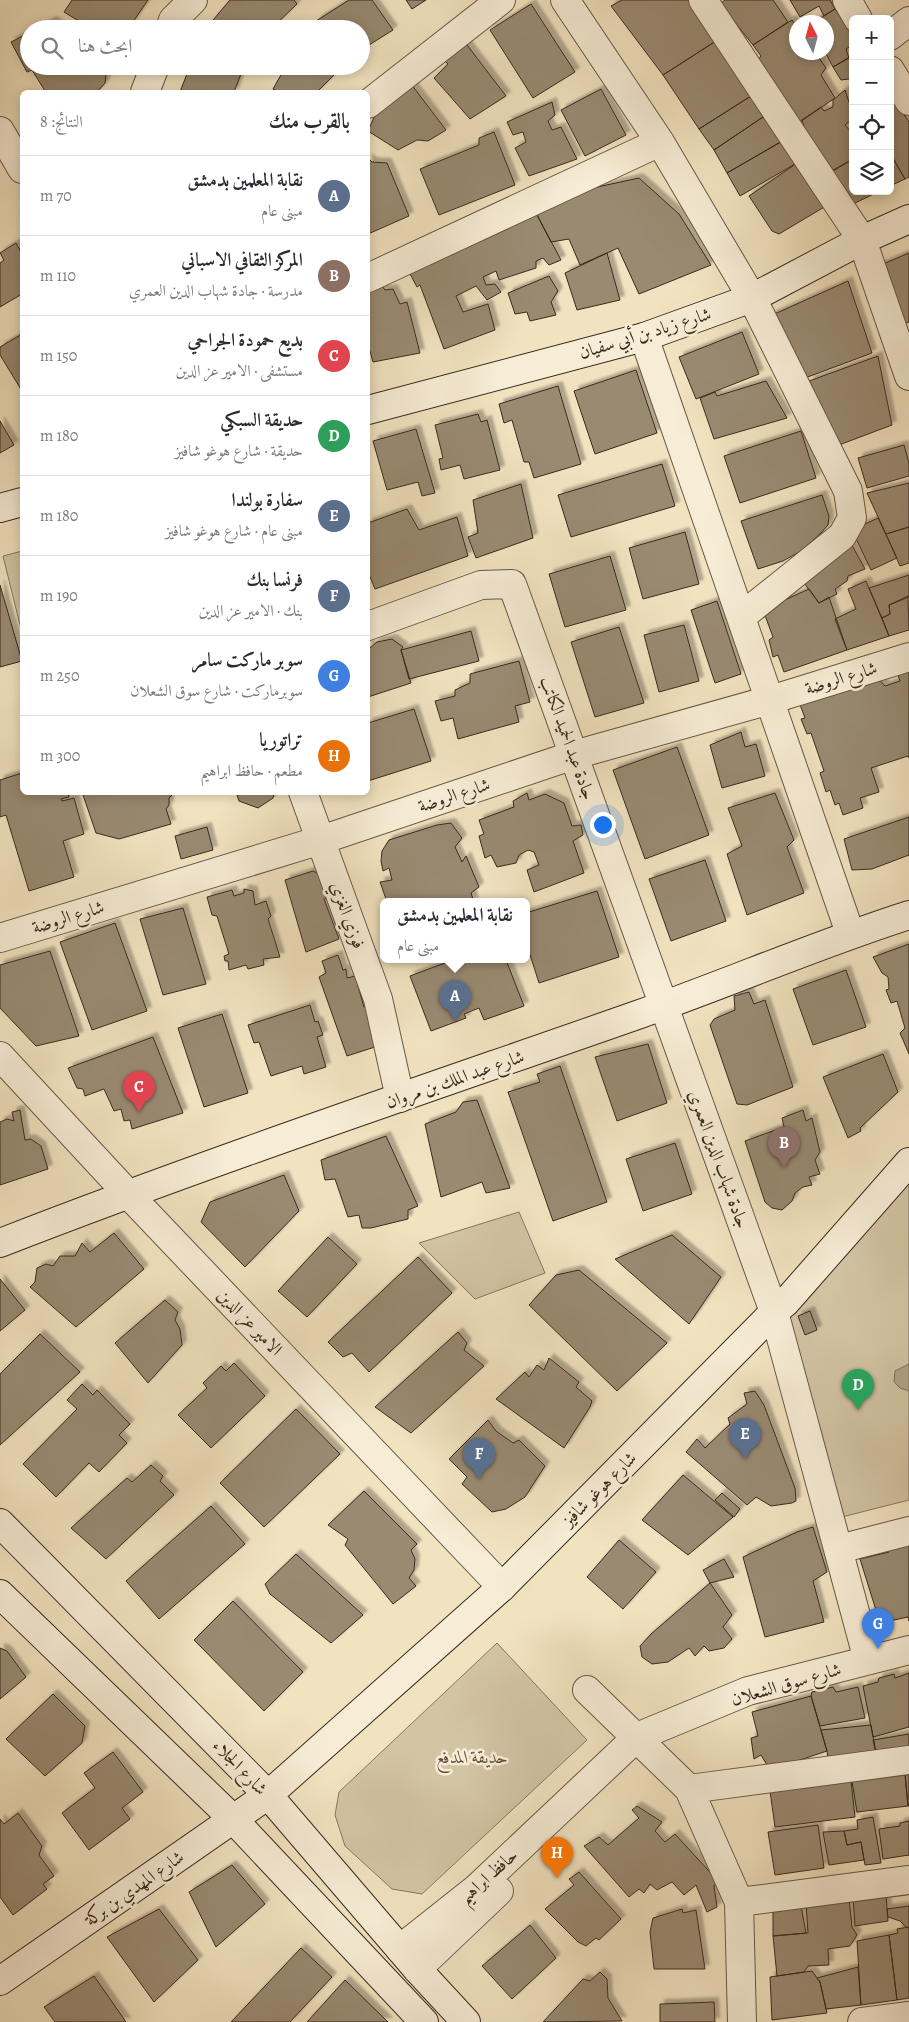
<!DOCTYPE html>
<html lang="ar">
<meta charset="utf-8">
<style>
:root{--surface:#fff;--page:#f7f7f7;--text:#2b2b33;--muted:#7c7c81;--line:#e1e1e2;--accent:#2563eb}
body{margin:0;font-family:Alegreya,Amiri,serif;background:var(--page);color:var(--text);direction:rtl}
.controls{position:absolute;right:15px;top:15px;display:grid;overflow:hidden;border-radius:8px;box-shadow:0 2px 12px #0003}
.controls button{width:45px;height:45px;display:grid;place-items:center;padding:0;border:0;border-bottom:1px solid var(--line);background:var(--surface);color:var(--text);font:25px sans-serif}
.compass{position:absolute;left:789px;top:15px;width:45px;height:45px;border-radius:50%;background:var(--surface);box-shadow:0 2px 12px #0003;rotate:354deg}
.you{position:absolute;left:602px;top:824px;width:18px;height:18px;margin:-12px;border:4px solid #fff;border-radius:50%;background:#1a73e8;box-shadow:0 0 0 8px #1a73e833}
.badge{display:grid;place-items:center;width:32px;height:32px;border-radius:50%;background:var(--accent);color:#fff;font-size:16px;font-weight:700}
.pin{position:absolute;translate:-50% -41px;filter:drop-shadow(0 1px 2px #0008)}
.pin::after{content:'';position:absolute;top:26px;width:18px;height:15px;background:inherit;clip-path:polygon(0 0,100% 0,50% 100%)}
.popup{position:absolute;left:380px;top:898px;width:150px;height:65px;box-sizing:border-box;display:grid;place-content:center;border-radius:8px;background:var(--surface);filter:drop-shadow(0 1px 4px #0005);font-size:16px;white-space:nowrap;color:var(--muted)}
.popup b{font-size:19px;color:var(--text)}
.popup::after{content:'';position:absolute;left:50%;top:100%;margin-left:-10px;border:10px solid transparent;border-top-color:var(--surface)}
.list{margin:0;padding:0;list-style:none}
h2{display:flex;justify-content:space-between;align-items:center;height:65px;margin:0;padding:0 20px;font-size:21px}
h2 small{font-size:16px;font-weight:400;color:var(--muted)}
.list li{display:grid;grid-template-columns:32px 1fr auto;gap:15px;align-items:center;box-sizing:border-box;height:80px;padding:0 20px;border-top:1px solid var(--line)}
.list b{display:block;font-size:19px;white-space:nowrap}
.list p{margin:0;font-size:16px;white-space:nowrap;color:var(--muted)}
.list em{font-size:16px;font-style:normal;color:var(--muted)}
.icon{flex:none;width:28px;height:28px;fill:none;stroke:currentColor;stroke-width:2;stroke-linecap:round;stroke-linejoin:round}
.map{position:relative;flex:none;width:909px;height:2022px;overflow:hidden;direction:ltr}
.search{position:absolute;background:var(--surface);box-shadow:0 2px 12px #0003;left:20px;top:20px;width:350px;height:55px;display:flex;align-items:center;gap:12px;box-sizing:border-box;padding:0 18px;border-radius:28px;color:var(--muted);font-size:19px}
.panel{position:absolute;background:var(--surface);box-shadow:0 2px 12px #0003;left:20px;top:90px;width:350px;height:705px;border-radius:8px;direction:rtl}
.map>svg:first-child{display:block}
.green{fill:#d3c4a4;stroke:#867760}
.water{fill:#b3a489;stroke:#82735e}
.building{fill:#998a72;stroke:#392a1d;filter:url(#shadow)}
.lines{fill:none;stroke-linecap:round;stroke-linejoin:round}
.street-casing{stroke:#675846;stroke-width:30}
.secondary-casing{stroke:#392a1d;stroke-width:30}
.street{stroke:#f7edd6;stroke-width:28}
.secondary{stroke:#f7edd6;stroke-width:28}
.labels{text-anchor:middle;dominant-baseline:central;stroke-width:5;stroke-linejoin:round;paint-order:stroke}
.street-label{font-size:18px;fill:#392a1d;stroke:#f7edd6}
.park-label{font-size:18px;font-style:italic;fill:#60503f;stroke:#f7edd6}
</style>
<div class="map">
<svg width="909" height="2022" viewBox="0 0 909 2022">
<defs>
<filter id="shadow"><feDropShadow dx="4.5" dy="-4.5" stdDeviation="1" flood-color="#0004"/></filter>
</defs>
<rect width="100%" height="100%" fill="#f2e3c0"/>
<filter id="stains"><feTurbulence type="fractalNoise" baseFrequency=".004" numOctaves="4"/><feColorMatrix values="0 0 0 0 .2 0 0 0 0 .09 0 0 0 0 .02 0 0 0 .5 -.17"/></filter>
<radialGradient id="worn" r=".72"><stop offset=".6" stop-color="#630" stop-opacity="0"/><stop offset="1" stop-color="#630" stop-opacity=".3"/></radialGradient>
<path class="green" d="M22 551V633L3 556Z
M909 1182V1500L838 1518 780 1320Z
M519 1212 545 1273 475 1299 419 1243Z
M497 1643 587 1740 422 1894 392 1889 345 1846 335 1815 339 1792Z"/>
<path class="water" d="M909 1364V1391L900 1388 894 1382 895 1371Z"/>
<path class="building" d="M72 0H148L128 29H92L64 12Z
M230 0H294L297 4 271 29H228L213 20Z
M349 0H372L393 30 361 50V29H324L316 21Z
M406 0H426L412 9Z
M622 0H688L716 41 663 75 611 6Z
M725 0H773L788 22 753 45 720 4Z
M790 0H830L835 9 824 16 819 6 800 17Z
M531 4 575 72 533 98 490 30Z
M835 9 853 34V45L846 49 849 58 833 67 825 52H826V48L831 45 826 40V22H814Z
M792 20 796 26V52H815L826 68 821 75 835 98 794 126 780 105 784 97 758 60 761 56 753 45Z
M52 21 64 29H37Z
M29 33V66H107L105 83 97 92H44L45 91 32 70 27 72 11 42Z
M464 41 506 96 470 119 434 78 448 64 444 60Z
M716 41 751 96 699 129 663 75Z
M853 55V85L849 79 841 80 833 67Z
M190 66H244L234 92H180Z
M286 66H337L339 70 317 92H279L273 89Z
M408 80 446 130 428 141 417 140 398 150 368 131 375 115Z
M601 89 626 135 585 156 561 110Z
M845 90 853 114V118L845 125 853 134V159L826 174 805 130 802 120 821 107 824 111 833 107V100Z
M890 94 909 122V177L905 179 890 153Z
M751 96 763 117 714 150 699 129Z
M552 102 555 115 548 121 552 130 561 127 577 159 529 176 515 148 526 142 523 132 513 135 507 122Z
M763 117H766L782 141 727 173 714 150Z
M494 132 515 185 439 215 420 169 479 145V138Z
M788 138 800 161 740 196 727 173Z
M890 153 905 179 890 186Z
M368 158 372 162 387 163 409 216 368 234Z
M803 159 831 203 779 234 772 231 749 196Z
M853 159V191H880L853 204 833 171Z
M639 178 679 214 711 265 639 294 618 248 580 265 569 239 551 242 537 215 588 189Z
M532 210 537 215 561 260 549 265 543 258 536 261V268L499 280 496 271 483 277 486 285 495 284 501 292 487 300 476 286 456 296 463 312 488 304 495 330 444 349 420 285 417 287 410 274Z
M16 243 22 254V294L0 307V263L4 260 0 253Z
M607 253 620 300 577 310 565 273Z
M909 253V322L899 326 876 267Z
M549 276 558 291 551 302 556 315 530 321 527 312 515 314 508 293Z
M848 281 872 353 805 378 770 316Z
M379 282 385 290 393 289 400 304 407 302 420 353 373 362 368 344 369 297 368 286Z
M742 332 759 374 696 399 679 357Z
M22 334V391L0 355V347Z
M878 356 892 425 839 445 809 381Z
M636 370 657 433 595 454 574 391Z
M766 381 787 418 714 439 700 398 715 392 717 396Z
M558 386 581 464 534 478 529 462H524L512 420 504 423 499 404Z
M478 414 481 422 487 420 500 470 464 479 460 465 441 470 439 459 443 458 435 425Z
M0 421 14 445 0 453Z
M416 429 435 493 422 496 418 482 387 490 373 441Z
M801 431 816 478 740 503 724 456Z
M904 445 909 463V476L867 488 858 458Z
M662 464 675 506 571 537 558 495Z
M909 483V527L886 534 867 493Z
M521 484 533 538 476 558 468 537 478 533 473 500Z
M822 495 829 516 828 525 821 533 801 551 783 561 758 569 741 521Z
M407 509 419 530 457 517 468 556 375 589 368 572V523Z
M878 518 897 558 871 570 852 530Z
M909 527V563L900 566 886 534Z
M685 532 699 584 643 599 629 548Z
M849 540 865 569 848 576 847 581 835 589 837 594 819 603 798 575Z
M610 556 626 610 565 627 549 574Z
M909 575V597L889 605 890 614 882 618 869 588Z
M866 581 889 636 847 650 835 619 856 609 848 589Z
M0 585 22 661 0 667Z
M809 589 819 603 829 597 847 650 784 672 778 655 773 657 769 640 773 637 763 610Z
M908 596 909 630 889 636 882 618 890 614 889 605Z
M717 601 741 674 715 683 691 610Z
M684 625 699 681 659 692 644 635Z
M619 627 644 703 595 717 571 642Z
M471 631 479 661 409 679 401 650Z
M392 639 403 647 401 650 411 683 368 697V644H369L370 648 377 642Z
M519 661 530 702 515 706 519 722 458 739 453 718 441 721 435 701 455 696V690L470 683V674Z
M909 668V758L908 756 871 768 879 792 860 798 863 808 843 815 839 803 835 805 830 790 826 792 820 773 824 771 811 733 807 734 801 719 805 718 799 702 876 676 885 686 900 681 897 672Z
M414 709 431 761 368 781V723Z
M741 732 745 747 756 744 765 776 722 788 710 745Z
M677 747 709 835 645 859 613 770Z
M22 773V792H68L69 797 61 799 62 801 74 798 84 834 63 841 74 877 29 891 6 815 0 817V780Z
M82 792H175L169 798V805L166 809 171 824 119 839 96 833Z
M236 792H274L273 798 258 808 239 801Z
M527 793 529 800 545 794 564 803 572 826 581 825 583 835 573 841 584 873 534 892 527 870 539 865 534 852 528 850 519 855 516 863 497 867 491 855 485 858 479 836 484 834 479 820 514 807 513 801Z
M775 793 794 840 787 847 804 893 747 915 727 854 742 846 728 808Z
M909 817V855L872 869 852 870 844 839Z
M451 823 462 838 455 847 462 862 466 856 479 887 471 893 474 902H387L380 882 392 880 389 868 383 871 381 861 382 851 389 840 437 825Z
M207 827 213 850 181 859 175 836Z
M705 860 726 921 671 941 649 879Z
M313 871 321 875 335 896 324 899 339 939 306 952 285 880Z
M244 889 253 891 255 905 266 901 271 916 268 919 280 957 263 959 264 965 248 969 246 965 229 970 228 961H225L224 956 229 954 217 916 212 915 207 897 232 890 234 896 244 893Z
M597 891 619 957 539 983 526 942V913Z
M183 908 206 984 163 995 140 919Z
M115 923 147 1011 92 1030 60 942Z
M909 944V1054L900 1033 905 1028 897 1001 891 1003 886 990 889 989 888 977 882 973 873 957Z
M50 951 79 1036 36 1046 0 1008V965Z
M338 955 343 970 346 969 347 978 355 976 364 1007 376 1006 375 1047 347 1056 319 977 326 973 322 961Z
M453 960H506L524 1006 484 1020 479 1008 464 1014 466 1018 431 1031 410 976Z
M846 970 866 1027 813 1045 793 989Z
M749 992 754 1004 765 1000 793 1087 747 1105 737 1104 710 1025 714 1019 735 1010 734 996Z
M310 1005 315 1022 318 1021 323 1035 317 1037 326 1067 304 1074 302 1066 271 1076 259 1042 254 1043 248 1025Z
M222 1014 248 1093 204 1107 178 1028Z
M153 1037 183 1113 132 1129 130 1120 124 1121 121 1109 114 1111 104 1089 85 1096 83 1089 77 1088 68 1068Z
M648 1044 667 1103 617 1121 595 1057Z
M883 1054 898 1092 860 1128 861 1131 848 1138 823 1077Z
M560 1066 607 1202 553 1221 508 1092 540 1082 537 1074Z
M477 1100 510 1188 486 1193 482 1182 441 1197 425 1124 456 1112 463 1102Z
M20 1110 25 1140 31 1139 41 1146 48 1169 0 1185V1122L7 1119 14 1121 12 1112Z
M803 1110 806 1121 812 1118 820 1152 815 1160 820 1174 809 1177 812 1185 803 1187 795 1193 792 1201 782 1210 772 1208 765 1202 745 1141 784 1127 782 1118Z
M386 1136 418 1206 408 1210V1219L371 1228H362L359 1215 348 1217 335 1179 325 1180 321 1160Z
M675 1143 692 1194 643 1211 626 1159Z
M284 1175 299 1211 245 1267 201 1222 210 1202Z
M114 1233 144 1269 76 1327 30 1287 35 1282 37 1268 46 1264 53 1266 60 1256H75L82 1243 90 1252Z
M672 1235 721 1277 689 1324 615 1259Z
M328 1237 357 1264 307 1317 278 1291Z
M418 1257 452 1293 369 1372 352 1353 343 1357 328 1342Z
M579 1270 667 1343 617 1391 529 1305 556 1275Z
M0 1279 25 1310 0 1331Z
M165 1300 178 1312 175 1320 180 1329 182 1345 148 1383 115 1343Z
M810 1311 817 1330 805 1335 798 1316Z
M458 1332 467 1343 464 1350 484 1366 411 1433 375 1407Z
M40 1334 80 1372 0 1445V1374Z
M549 1358 579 1382 576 1387 592 1401 590 1407 564 1448 496 1399 525 1372 529 1377 537 1365 544 1370Z
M234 1363 265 1396 211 1448 178 1415 207 1388 203 1383 221 1366 226 1371Z
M82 1384 93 1395 97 1390 130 1424 119 1435 127 1443 99 1472 89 1463 56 1497 23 1464 77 1409 67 1400Z
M755 1391 764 1405 795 1488 796 1501 792 1503 771 1506 756 1497 747 1505 686 1452 697 1439 705 1448 730 1424 728 1418 747 1404 744 1393Z
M296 1409 340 1454 264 1527 220 1483Z
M488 1420 496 1431 513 1443 519 1440 545 1466 525 1497 506 1509 492 1512 462 1484 467 1477 449 1459Z
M151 1465 163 1476 160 1481 174 1495 106 1559 71 1528 127 1478 132 1482Z
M683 1475 733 1517 688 1555 642 1520Z
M364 1491 417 1544 411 1550 415 1559 414 1570 409 1578 416 1586 393 1604 345 1545 348 1539 328 1525Z
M722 1493 740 1509 734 1517 715 1500Z
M211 1506 245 1544 159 1619 126 1581Z
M813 1527 827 1572 813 1581 824 1622 765 1637 743 1557 797 1532Z
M619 1540 656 1572 623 1609 587 1577Z
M909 1544V1621L908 1617 880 1623 860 1559 889 1552V1548Z
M296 1554 363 1615 331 1643 270 1594 265 1584Z
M724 1559 734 1577 710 1583 703 1570Z
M710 1583 732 1615 723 1627 732 1639 724 1648 709 1651 704 1646 695 1656 689 1648 668 1662 652 1664 642 1657 640 1646 651 1634Z
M233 1601 303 1672 264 1711 194 1640Z
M0 1648 7 1651 26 1677 0 1699Z
M909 1673V1727L873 1737 863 1686 878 1682 879 1678 894 1674 895 1678Z
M833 1687 836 1692 858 1687 865 1718 820 1726 811 1696 812 1692Z
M53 1694 85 1726 82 1743 45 1776 6 1739Z
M811 1696 827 1751 770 1770 761 1755 754 1759 751 1738 758 1736 752 1712Z
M871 1725 877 1758 829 1769 827 1751 821 1730Z
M909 1734V1753L877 1758 873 1740Z
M113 1752 143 1792 122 1808 130 1819 89 1850 62 1813 95 1788 84 1773Z
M909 1773V1806H908L905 1774Z
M905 1774 908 1806 857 1812 852 1781Z
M851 1781 855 1817 775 1827 770 1791Z
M637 1806 662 1822 655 1831 665 1842 675 1834 718 1881 714 1886 717 1907 707 1912 696 1885 684 1895 672 1882 657 1890 650 1884 644 1893 639 1889 629 1897 584 1846 599 1837 608 1845 639 1818 632 1810Z
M18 1813 42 1846 39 1855 54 1876 43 1884 47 1889 13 1915 0 1897V1819L4 1824Z
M873 1817 881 1863 865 1865 861 1842 847 1845 844 1831 858 1829 857 1820Z
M909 1821V1855L883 1859 879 1829 900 1826V1823Z
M818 1825 824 1868 775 1875 768 1832Z
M844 1831 847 1845 861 1842 864 1860 829 1865 823 1832Z
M232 1865 265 1904 216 1947 189 1892Z
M579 1872 621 1919 599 1940 596 1938 586 1946 578 1942 545 1909 574 1885 569 1879Z
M886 1894 888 1921 855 1926 853 1897Z
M849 1899 852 1927 857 1935 850 1946 828 1949 829 1965 808 1966 804 1972 777 1976 773 1936 808 1933 806 1903Z
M801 1906 806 1933 773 1936V1909Z
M909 1906V1927L907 1928 900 1921 888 1917 887 1909Z
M159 1909 198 1960 154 2002 107 1937Z
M682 1909 683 1913 696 1910 705 1969H654L650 1932 653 1918Z
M530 1925 556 1958 512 1999 482 1966Z
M909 1927V1998L897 2000 889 1935 898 1933 897 1929Z
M889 1935 897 2000 861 2005 857 1941Z
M301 1948 332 1977 290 2022H231Z
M858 1967 861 2005 826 2009 820 1982 817 1978Z
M812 1971 820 1982 827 2013 772 2020 770 1977Z
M600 1972 607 1979 608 1998 622 2021 543 2022 583 1979 590 1981Z
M94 1976 126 2022H55L44 2007Z
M345 1980 388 2022H307Z
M714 2002 715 2022H660V2004Z"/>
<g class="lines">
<defs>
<path id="street" d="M565 0 660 142 752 298 848 491 852 518 842 536 741 617
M703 0 862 240 909 376
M847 0 858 19
M170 29 173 20 193 0
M890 36 909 21
M890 70 909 101
M145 92 155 66
M368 104 501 0
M0 131 22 169
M368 278 660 142
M644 337 850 933
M368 626 481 585 512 584 774 1312 868 1660
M303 792 378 999 400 1098
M0 938 321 840 574 755 770 700 909 657
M0 1056 128 1194 502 1587
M839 1549 909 1531
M587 1690 689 1789 739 1902 742 2022
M689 1789 909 1760
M739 1902 909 1880
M400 1949 477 1888 637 1737 748 1691 909 1650
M417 1969 499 1891
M862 2022 909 2016"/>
<path id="secondary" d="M368 410 644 337 752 298 862 240 909 219
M0 508 22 502
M0 1243C211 1161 426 1089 640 1014 731 982 818 944 909 915
M0 1523 268 1795 417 1969 466 2022
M0 1594 233 1819 424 2022
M0 1981 268 1795 502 1587 774 1312 785 1303 909 1162"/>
</defs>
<use href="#street" class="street-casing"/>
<use href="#secondary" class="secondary-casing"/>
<use href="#street" class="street"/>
<use href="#secondary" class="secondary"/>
</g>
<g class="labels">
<g class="street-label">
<text transform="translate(645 333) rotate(-17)">شارع زياد بن أبي سفيان</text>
<text transform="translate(841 678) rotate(-17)">شارع الروضة</text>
<text transform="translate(568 738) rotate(70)">جادة عبد الحميد الكاتب</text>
<text transform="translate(454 795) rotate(-18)">شارع الروضة</text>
<text transform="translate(348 915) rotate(70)">فوزي الغزي</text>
<text transform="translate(68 917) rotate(-17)">شارع الروضة</text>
<text transform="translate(455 1079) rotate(-19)">شارع عبد الملك بن مروان</text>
<text transform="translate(719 1159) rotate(70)">جادة شهاب الدين العمري</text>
<text transform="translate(250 1322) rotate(46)">الامير عز الدين</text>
<text transform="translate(599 1489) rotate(-45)">شارع هوغو شافيز</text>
<text transform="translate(786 1684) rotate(-16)">شارع سوق الشعلان</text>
<text transform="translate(240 1767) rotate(46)">شارع الجلاء</text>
<text transform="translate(488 1876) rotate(-42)">حافظ ابراهيم</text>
<text transform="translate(134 1888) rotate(-35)">شارع المهدي بن بركة</text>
</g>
<g class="park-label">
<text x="472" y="1757">حديقة المدفع</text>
</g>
</g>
<rect width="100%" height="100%" filter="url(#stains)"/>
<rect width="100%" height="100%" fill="url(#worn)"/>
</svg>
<div class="controls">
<button>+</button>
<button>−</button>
<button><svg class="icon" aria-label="locate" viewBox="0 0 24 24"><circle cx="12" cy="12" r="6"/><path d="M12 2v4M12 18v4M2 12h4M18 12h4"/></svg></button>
<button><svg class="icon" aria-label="layers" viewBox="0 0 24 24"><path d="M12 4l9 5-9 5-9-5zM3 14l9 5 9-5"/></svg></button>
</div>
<svg class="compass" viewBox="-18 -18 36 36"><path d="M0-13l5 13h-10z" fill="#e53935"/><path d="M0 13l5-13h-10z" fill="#7c7c81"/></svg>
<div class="you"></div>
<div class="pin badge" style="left:455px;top:1021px;background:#5c6f8a">A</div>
<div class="popup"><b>نقابة المعلمين بدمشق</b>مبنى عام</div>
<div class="pin badge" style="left:784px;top:1168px;background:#8d6e63">B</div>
<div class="pin badge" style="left:139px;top:1112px;background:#e0444e">C</div>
<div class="pin badge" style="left:858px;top:1410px;background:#2e9e5b">D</div>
<div class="pin badge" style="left:745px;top:1459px;background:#5c6f8a">E</div>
<div class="pin badge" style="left:479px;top:1479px;background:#5c6f8a">F</div>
<div class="pin badge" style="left:878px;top:1649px;background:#3f7fe0">G</div>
<div class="pin badge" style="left:557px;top:1878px;background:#e8710a">H</div>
<div class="search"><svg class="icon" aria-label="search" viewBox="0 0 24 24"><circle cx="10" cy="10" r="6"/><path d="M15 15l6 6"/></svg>ابحث هنا</div>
<section class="panel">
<h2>بالقرب منك<small>النتائج: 8</small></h2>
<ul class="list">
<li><span class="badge" style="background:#5c6f8a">A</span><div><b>نقابة المعلمين بدمشق</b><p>مبنى عام</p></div><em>70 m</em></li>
<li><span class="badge" style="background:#8d6e63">B</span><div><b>المركز الثقافي الاسباني</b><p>مدرسة · جادة شهاب الدين العمري</p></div><em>110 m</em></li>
<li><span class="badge" style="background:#e0444e">C</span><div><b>بديع حمودة الجراحي</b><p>مستشفى · الامير عز الدين</p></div><em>150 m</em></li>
<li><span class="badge" style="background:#2e9e5b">D</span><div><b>حديقة السبكي</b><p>حديقة · شارع هوغو شافيز</p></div><em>180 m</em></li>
<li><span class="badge" style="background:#5c6f8a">E</span><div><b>سفارة بولندا</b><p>مبنى عام · شارع هوغو شافيز</p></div><em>180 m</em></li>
<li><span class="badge" style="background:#5c6f8a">F</span><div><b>فرنسا بنك</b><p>بنك · الامير عز الدين</p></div><em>190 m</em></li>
<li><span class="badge" style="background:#3f7fe0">G</span><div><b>سوبر ماركت سامر</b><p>سوبرماركت · شارع سوق الشعلان</p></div><em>250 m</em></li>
<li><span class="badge" style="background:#e8710a">H</span><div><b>تراتوريا</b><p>مطعم · حافظ ابراهيم</p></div><em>300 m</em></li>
</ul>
</section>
</div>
